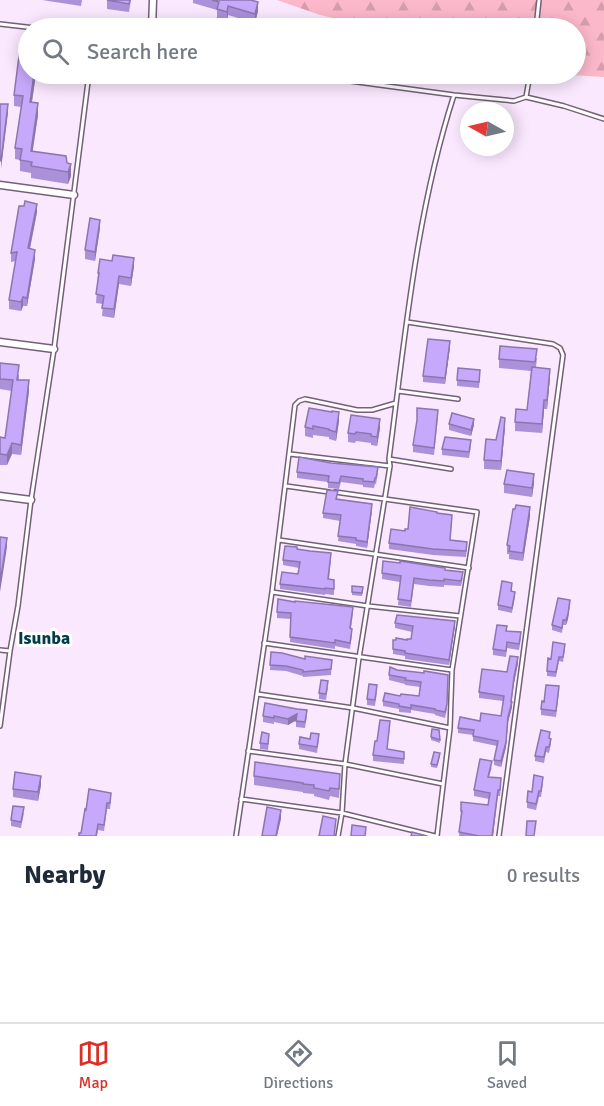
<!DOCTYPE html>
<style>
:root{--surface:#fff;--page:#f6f6f7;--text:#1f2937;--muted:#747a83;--line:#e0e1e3;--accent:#d93025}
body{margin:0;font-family:Signika,sans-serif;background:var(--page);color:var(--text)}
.compass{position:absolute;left:460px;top:102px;width:54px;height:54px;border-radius:50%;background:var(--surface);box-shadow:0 3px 15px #0003;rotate:278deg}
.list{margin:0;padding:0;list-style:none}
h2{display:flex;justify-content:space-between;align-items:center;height:78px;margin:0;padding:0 24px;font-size:26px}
h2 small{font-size:20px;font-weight:400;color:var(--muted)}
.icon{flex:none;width:33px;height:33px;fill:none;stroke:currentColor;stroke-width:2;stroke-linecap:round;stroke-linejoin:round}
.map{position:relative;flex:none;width:604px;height:836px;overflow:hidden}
.search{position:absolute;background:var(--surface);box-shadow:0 3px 15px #0003;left:18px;right:18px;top:18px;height:66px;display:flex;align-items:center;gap:15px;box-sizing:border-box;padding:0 21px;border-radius:33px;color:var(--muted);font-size:22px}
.sheet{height:186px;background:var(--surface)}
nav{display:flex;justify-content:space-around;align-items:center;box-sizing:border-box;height:84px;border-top:2px solid var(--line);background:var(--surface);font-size:16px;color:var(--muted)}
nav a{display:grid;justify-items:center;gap:3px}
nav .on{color:var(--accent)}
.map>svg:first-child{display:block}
.forest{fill:url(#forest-firs)}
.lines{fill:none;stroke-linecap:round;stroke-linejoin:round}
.lane-casing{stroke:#746178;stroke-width:6}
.street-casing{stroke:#746178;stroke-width:9}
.lane{stroke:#fff;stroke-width:3}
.street{stroke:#fff;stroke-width:6}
.wall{fill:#ab91d9}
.shaded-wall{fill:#8b76b0}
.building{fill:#c7a9fc;stroke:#8b76b0;stroke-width:1.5}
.labels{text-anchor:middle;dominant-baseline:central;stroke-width:6;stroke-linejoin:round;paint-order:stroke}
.quarter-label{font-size:18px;font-weight:bold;fill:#003b49;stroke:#fff}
</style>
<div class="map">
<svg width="604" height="836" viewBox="0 0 604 836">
<defs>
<pattern id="forest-firs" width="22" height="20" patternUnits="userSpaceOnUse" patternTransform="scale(1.5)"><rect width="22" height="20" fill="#fbb8ca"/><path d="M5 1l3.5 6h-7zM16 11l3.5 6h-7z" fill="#d69dad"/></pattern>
</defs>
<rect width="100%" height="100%" fill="#fae8fe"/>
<path class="forest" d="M277 0H604V77L551 74H576V28H376L320 15Z"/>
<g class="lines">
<defs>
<path id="lane" d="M0 24 35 28
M536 28 539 0
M298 74 454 95 514 101 526 97 530 74
M526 97 564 106 604 119
M407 322 553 344 560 348 563 355 499 836
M398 391 458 399
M290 454 390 466
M389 459 451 469
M286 486 329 492
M335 492 477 512 452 670 450 728 437 836
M279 540 469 568
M272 592 368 606 460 616
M264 643 452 670
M0 650 10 651
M257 694 353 708 450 728
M0 726 10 651 18 606 31 500 54 349 89 74
M248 751 345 764 443 784
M241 799 342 813 435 836
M236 836 272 592 295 405 299 401 305 399 357 410H372L396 403
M338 836 342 813 345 764 359 658 390 466 389 459C405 337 416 213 454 95"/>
<path id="street" d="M152 28 153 0
M0 185 74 195
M0 342 54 349
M0 496 31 500"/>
</defs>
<use href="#lane" class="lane-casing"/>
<use href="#street" class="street-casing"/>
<use href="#lane" class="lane"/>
<use href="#street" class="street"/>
</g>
<path class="wall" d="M42 0H82L81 6Z
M107 0H131L129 12 107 9Z
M193 0H251L258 11 255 23 228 15 227 21 217 18V10L193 3Z
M28 74H36L32 102 38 115 32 151 67 163 71 176 68 184 31 178V173L20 171V160L15 159V148L21 107 14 106V95Z
M518 74H525L524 82 517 81Z
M37 212 30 249 35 259 27 306H23L21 311 9 309V300L16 261 11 262V253Z
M100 228 95 261 85 259V250Z
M134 266 131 286 119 284 114 318 102 316 103 304 96 303 98 273Z
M450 347 445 384 423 382V376Z
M537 358 536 367 550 377 547 409H544L542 433 515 431V422L527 410 531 371 499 368V359Z
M0 363 19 375V380L29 391 21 455 12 454 7 465H0V437L5 438 12 391 0 389Z
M480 376 479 388 457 386V380Z
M438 417 434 455 413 452V445Z
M339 421 336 441 329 439V437L313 435V438L305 436V427Z
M449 424 474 425 471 436 449 430Z
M505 427 501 470 484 469V460Z
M380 428 377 446 371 445V443L356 441 355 443 348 442V433Z
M471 446 469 458 442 455V449Z
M297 472 378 473 376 484H375L374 488 363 487V485L341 482 339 489 328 488V482L297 478Z
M534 483 532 497 504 493V484Z
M338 497 337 499 372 510 367 548 356 546V544L338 541 340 521 323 518V513Z
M437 513 452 521 450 540 467 547 466 557 433 555 389 549V543L405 531Z
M530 516 523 561 509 559V554H507V545Z
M297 549 331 559 329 579 334 580V595L325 594V595L280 589V584L298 574 299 568 283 565V560Z
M445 570 463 578 461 586 444 585V587L429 586 414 584 411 607 398 605 400 582 382 579V573Z
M352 586 363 587 362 596 352 595Z
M512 588V591L515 597 512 613 498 610V605Z
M570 605 568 619 566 625H563L562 633 552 630V625Z
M277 612 353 613 351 628 352 635 350 649 335 646V649L290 642 291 619 277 618Z
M395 623 455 626 449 665 405 659V656L393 654V640L411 639 412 632 395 628Z
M507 631 521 638 519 650 507 648 506 657 493 655V649Z
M565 649 563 662 559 661 556 677 547 676V671L551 659Z
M271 652 305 659 332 660 331 675 303 677V676L286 671 270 670Z
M518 663 514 683 511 702 512 707 508 722 506 747 501 767 494 765V760L497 746 473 741V735L458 733V728L501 716 503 701 479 698V692L507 672Z
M397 670 424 673 447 709 445 718 435 715V714L411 710V713L399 712V709L383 706V701L400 696H419L420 687 405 685V684L389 680V675Z
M328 687 326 700 319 699V693Z
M377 691 375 706 367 705V699Z
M559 692 556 717 541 715V709L544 702Z
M263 716H307L305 728 296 727V720L288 725 274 722V724L263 722Z
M390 727 387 749 404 752V764L373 761V755L377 741Z
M439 730 440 743 431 740V737Z
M550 738 551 744 549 753 546 752 544 763 535 761V756Z
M310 739H319L317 753 299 749V744Z
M269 740 268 750 260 749V743Z
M440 756 437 768 431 767V764Z
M492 767 489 777 501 784 500 796H498L493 836H459L461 811 488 805 489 799 474 796V790Z
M254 776 340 783 339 798 330 796 329 800 314 796V794L303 793V792L254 785Z
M543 783 541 797H539L536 810 527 808V802L532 792Z
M41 785 38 801 13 797V789Z
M111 799 110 809H107L104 831 98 830 97 836H79L81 833 86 810Z
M24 813 21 828 11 826V820Z"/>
<path class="shaded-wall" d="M258 2V11L255 23V14Z
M228 6V15L227 21V12Z
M34 74H36L30 114V102Z
M38 103V115L31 163V151Z
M8 104V113L1 169V161Z
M71 164V176L68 184V172Z
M37 204V212L28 257V248Z
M100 220V228L95 261V252Z
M35 250V259L27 306V298Z
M134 258V266L131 286V278Z
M119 276V284L114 318V309Z
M23 297V306L21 311V302Z
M450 341V347L445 384V378Z
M550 369V377L547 409V400Z
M29 380V391L21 455V445Z
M544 400V409L542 433V424Z
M339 412V421L336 441V432Z
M505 418V427L501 470V461Z
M380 419V428L377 446V437Z
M474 419V425L471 436V430Z
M12 443V454L7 465V455Z
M534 474V483L532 497V488Z
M372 504V510L367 548V542Z
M530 507V516L523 561V553Z
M7 538V547L0 592V583Z
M570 600 568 619 566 625V620Z
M455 621V626L449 665V660Z
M518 657V663L514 683 511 706 512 702V707L508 722 506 747 501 767V761L514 677Z
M297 714V720L288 725V719Z
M41 776V785L38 801V792Z
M498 790 493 836H492Z
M281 810V819L277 836H276Z"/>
<path class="building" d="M107 0H130L129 4Z
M212 0H251L258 2 255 14 228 6 227 12 217 9 219 2Z
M28 35V74H34L30 102 38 103 31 151 66 156 67 163 71 164 68 172 31 166 32 162 20 160 22 149 15 148 23 96 14 95 20 48 26 49Z
M518 74H524V79L517 78Z
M0 104H8L1 161 0 160Z
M25 201 37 204 28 248 35 250 27 298 23 297 21 302 9 300 17 252 11 253 19 206H24Z
M90 218 100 220 95 252 85 250Z
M113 255 134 258 131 278 119 276 114 309 102 308 104 296 96 294 99 273H98L100 259 112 261Z
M428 339 450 341 445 378 423 376Z
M500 346 537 349 535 362 499 359Z
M0 363 19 365 17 380H29L21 445 12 443 7 455 0 454V437L5 438 13 380 0 379Z
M532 367 550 369 547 400H544L542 424 515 422 516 409 527 410Z
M458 368 480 370 479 382 457 380Z
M309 408 332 412V411L339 412 336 432 329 430V429L313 426V429L305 427Z
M417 408 438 410 434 448 413 445 417 420Z
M452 413 474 419 471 430 449 424Z
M351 415 380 419 377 437 371 436V434L356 432 355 434 348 433Z
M501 417 505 418 501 461 484 460 486 439 496 440Z
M445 437 471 440 469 452 442 449Z
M299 457 331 463 378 467 376 478H375L374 482 363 481V479L341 476 339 483 328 482 329 476 297 472Z
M507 470 534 474 532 488 504 484Z
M327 490 338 491 336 499 372 504 367 542 356 540V538L338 536 341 515 323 513Z
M516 505 530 507 523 553 509 551 510 546 507 545 513 509H515Z
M410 507 437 512V513L452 515 450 540 467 542 466 551 433 549 389 543 391 529 405 531V529H408Z
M0 537 7 538 0 583Z
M285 546 297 547V549L310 551 331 553 328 579 334 580V589L325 588V589L280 584 282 572 298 574 300 562 283 560Z
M383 561 400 563V561L445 568V570L463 572 461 581 444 579V581L429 580 414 578 411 601 398 599 401 576 382 573Z
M502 581 512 583 511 591 515 592 512 608 498 605Z
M352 586 363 587 362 593 352 592Z
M558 598 570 600 568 614 566 620H563L562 628 552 625Z
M278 599 295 602V601L353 607 350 628 352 629 350 643 335 640V643L290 637 291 613 277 612Z
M397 615 455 621 449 660 405 653V651L393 649V640H396V638L407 640V639H411L413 626 395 623Z
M497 625 507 626 506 631 521 632 519 644 507 642 506 651 493 649Z
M553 642 565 644 563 657H559L556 672 547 671 548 658 551 659Z
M271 652 282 653 305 659V656L332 660 331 669 303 672V670L286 666 270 665Z
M510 656 518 657 514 677 511 702H512L508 717 506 742 501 761 494 760 498 741 473 736 474 730 458 728 460 717 480 721 481 713 501 716 504 696 479 692 482 669 507 672Z
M390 667 397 670 424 673V671L448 675 447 704 445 712 435 710V709L411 705V708L399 706V704L383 701 385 693 400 696 401 694 419 696 421 682 405 680 406 678 389 675Z
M321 680 328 681 326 694 319 693Z
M369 684 377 685 375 700 367 699Z
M546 685 559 686 556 711 541 709 542 701 544 702Z
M265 703 297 709 307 710 305 722 296 721 297 714 288 719 274 716V718L263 716Z
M380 720 390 721 387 749 404 752V759L373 755 375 741H377Z
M432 729 439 730 440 740 431 737Z
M541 730 550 732 549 738 551 739 549 747H546L544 757 535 756Z
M262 732 269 734 268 744 260 743Z
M311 733 319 734 317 747 299 744 300 737 310 739Z
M434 752 440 753 437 765 431 764Z
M480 759 492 761 488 777 501 778 500 790H498L492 836H479L459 832 462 811H461V802L488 805 490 793 474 790Z
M255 762 340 774 339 789 330 788 329 791 314 788V785L303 784V783L254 776Z
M15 772 41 776 38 792 13 789Z
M534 775 543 777 541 791H539L536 804 527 802 528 791 532 792Z
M89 789 111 793 110 803H107L104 825 98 824 96 836H79V833H81L85 809 86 810Z
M13 806 24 807 21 822 11 820Z
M267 807 281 810 276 836H262Z
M323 816 336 819 334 836H319Z
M527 821H536L534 836H526Z
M352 825 366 827 365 836H351Z
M412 832 427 836H411Z"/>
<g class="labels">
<g class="quarter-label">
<text x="44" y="638">Isunba</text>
</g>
</g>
</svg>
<svg class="compass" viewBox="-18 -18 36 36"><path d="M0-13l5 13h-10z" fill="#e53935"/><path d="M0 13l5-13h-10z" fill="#747a83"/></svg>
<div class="search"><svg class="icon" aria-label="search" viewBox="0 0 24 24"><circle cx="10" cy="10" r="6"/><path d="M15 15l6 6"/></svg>Search here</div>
</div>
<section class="sheet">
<h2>Nearby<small>0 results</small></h2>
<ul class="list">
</ul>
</section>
<nav>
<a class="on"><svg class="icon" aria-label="map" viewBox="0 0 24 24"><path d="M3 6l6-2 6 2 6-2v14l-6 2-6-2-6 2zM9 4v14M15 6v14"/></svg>Map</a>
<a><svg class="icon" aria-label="directions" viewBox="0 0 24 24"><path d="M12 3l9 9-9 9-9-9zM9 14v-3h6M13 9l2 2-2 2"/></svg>Directions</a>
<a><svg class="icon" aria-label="saved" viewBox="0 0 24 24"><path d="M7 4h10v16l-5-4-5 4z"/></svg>Saved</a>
</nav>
